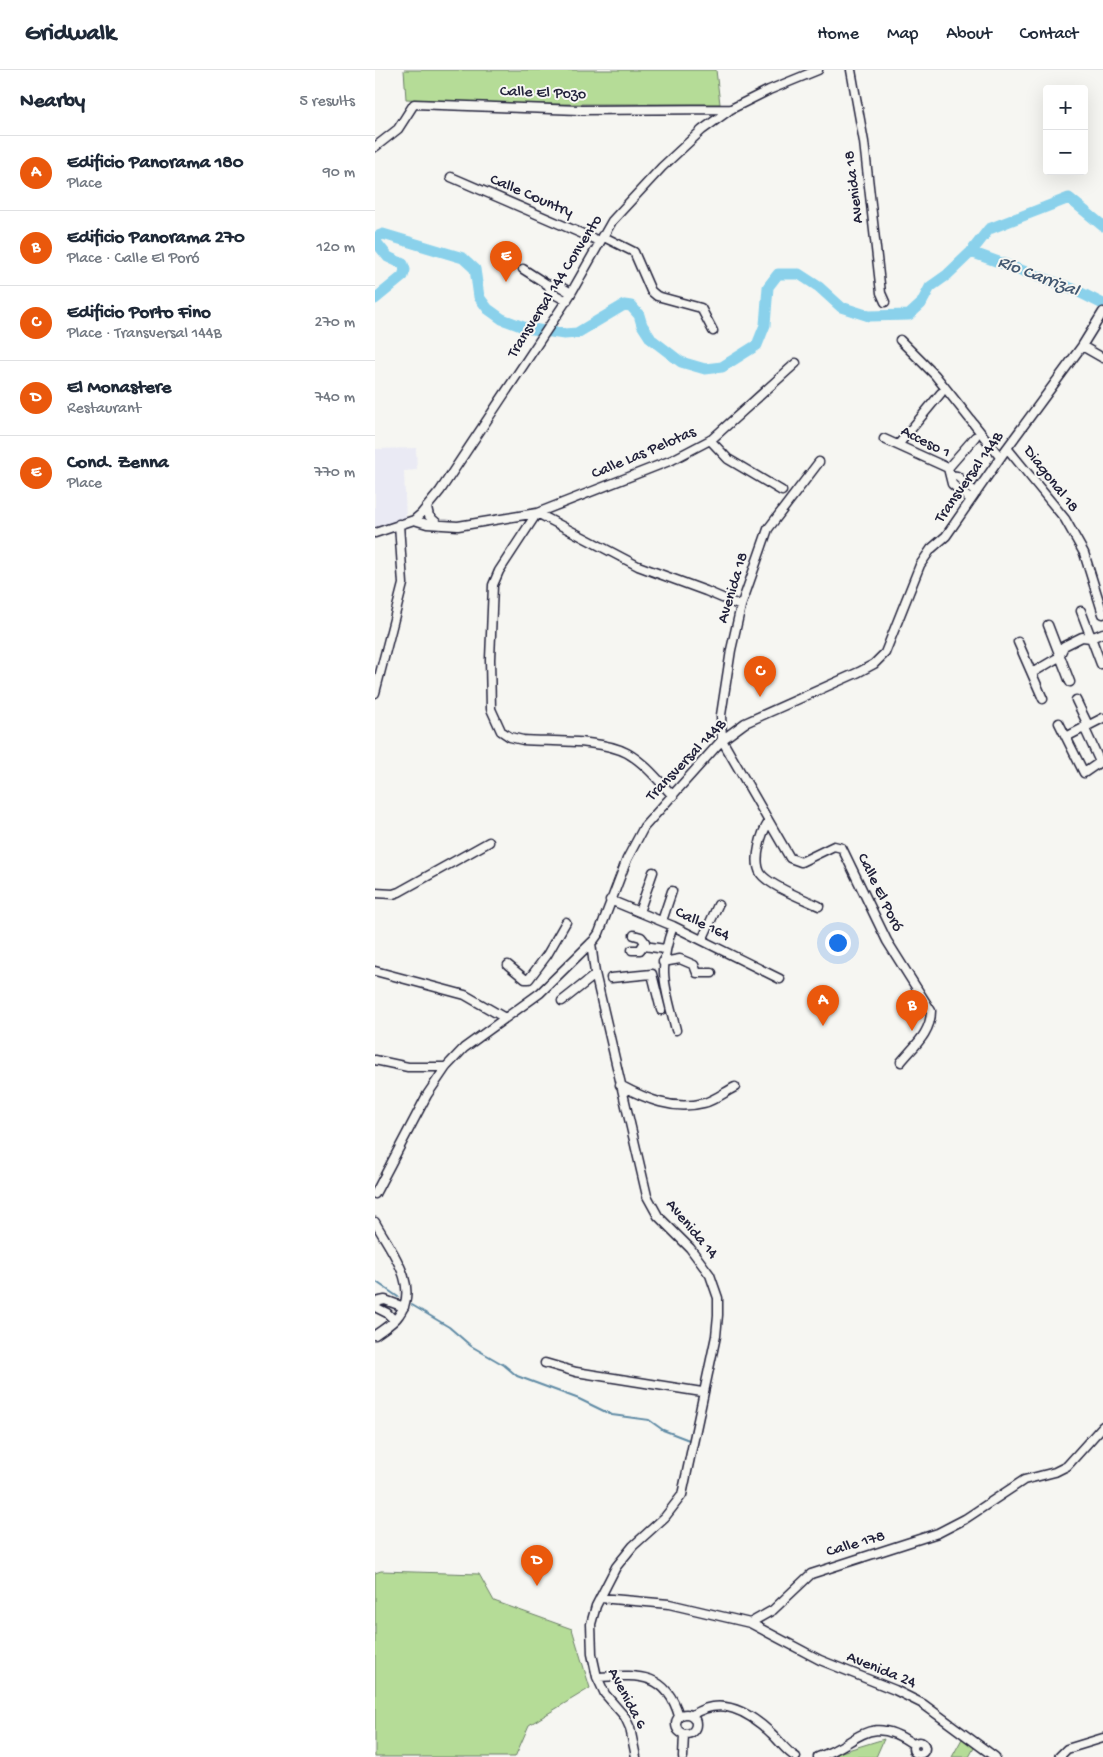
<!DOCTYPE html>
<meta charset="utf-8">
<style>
:root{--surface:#fff;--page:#f6f6f7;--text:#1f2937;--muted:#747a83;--line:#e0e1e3;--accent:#ea580c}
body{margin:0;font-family:"Gochi Hand",sans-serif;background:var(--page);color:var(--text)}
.controls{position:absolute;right:15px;top:15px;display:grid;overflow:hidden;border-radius:5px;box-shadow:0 5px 20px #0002}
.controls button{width:45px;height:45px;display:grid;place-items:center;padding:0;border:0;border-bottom:1px solid var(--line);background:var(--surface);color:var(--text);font:25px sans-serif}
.you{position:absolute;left:462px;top:872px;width:18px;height:18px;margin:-12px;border:4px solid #fff;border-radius:50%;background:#1a73e8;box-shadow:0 0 0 8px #1a73e833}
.badge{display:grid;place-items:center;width:32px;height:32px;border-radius:50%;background:var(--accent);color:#fff;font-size:16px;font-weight:700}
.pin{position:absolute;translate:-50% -41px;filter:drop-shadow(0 1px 2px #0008)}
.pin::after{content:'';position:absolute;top:26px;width:18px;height:15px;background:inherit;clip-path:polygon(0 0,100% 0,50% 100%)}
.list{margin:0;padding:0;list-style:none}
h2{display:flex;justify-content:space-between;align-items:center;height:65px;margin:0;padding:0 20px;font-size:21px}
h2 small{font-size:16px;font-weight:400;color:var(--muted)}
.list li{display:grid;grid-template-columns:32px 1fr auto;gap:15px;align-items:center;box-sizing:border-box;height:75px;padding:0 20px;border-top:1px solid var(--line)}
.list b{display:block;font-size:19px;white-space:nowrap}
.list p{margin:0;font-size:16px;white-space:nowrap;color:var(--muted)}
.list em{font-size:16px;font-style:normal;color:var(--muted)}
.map{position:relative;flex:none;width:728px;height:1687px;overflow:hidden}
header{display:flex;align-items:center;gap:30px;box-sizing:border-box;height:70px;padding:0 25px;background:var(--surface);border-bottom:1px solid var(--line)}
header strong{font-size:24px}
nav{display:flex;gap:28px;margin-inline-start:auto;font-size:18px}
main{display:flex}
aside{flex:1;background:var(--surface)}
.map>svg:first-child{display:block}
.built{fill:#eaeaf4}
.green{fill:#b5dc97;stroke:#6c7f69}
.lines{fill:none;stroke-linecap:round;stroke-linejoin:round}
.stream{stroke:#608ba5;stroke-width:2}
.river{stroke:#8ad1eb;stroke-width:11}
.minor-casing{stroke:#22223b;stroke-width:11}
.minor{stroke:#f6f6f2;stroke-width:8}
.labels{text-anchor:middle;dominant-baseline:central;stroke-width:4;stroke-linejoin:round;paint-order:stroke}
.street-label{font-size:16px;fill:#22223b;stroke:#f6f6f2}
.water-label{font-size:18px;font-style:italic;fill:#415770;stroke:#f6f6f2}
</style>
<header>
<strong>Gridwalk</strong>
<nav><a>Home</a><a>Map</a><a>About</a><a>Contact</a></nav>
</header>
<main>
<aside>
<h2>Nearby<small>5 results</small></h2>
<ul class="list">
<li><span class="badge">A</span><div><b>Edificio Panorama 180</b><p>Place</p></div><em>90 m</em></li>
<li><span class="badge">B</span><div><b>Edificio Panorama 270</b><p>Place · Calle El Poró</p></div><em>120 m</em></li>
<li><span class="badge">C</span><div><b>Edificio Porto Fino</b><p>Place · Transversal 144B</p></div><em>270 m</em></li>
<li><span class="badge">D</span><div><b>El Monastere</b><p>Restaurant</p></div><em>740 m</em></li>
<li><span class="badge">E</span><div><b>Cond. Zenna</b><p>Place</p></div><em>770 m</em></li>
</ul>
</aside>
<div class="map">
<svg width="728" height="1687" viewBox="0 0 728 1687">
<rect width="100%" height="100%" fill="#f6f6f2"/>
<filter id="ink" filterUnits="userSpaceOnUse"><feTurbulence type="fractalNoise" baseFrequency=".02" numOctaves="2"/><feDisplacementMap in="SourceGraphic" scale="10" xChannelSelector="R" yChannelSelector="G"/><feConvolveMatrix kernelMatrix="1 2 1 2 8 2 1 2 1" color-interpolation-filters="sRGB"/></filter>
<g filter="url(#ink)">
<path class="built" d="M41 378 42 400 29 401 31 450 0 458V379Z"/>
<path class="green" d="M29 0H341L345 34H147L31 29Z
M6 1501 104 1504 119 1531 197 1559 215 1618 154 1655 140 1687H0V1503Z
M588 1667 599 1678 594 1687H577Z
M509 1669 501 1687H461L463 1683Z"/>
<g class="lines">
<path class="stream" d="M0 1211 23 1227
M37 1235 74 1257 96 1276 129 1295 142 1306 204 1329 237 1345 274 1350 288 1360 314 1370"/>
<path class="river" d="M596 182 698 219 728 234
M0 229 28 206 30 200 28 194 13 187 1 172 3 166 8 164 88 188 100 199 104 227 113 239 127 249 151 258 189 264 202 263 249 235 256 236 264 245 267 255 276 269 306 292 330 299 347 297 382 275 390 255 393 217 403 204H424L444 217 466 237 494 246 534 245 546 234 555 217 572 205 596 182 614 159 694 128 728 156"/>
<defs>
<path id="minor" d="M476 0 489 72 506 223 510 232
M0 77 23 59 39 34 204 40 356 39
M76 107 224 171
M227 166 259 182 276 221 282 226 326 238 338 261
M148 199 173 215
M192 231 177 223 173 215 181 214 196 223
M525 270 560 305 625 387
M707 276 728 288
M509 369 573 398 577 414 596 430
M335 370 353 389 407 421
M523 375 566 323
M632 378 690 449 709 483 728 544
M444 392 393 459 366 536 356 580 346 645 347 670 415 788 426 792 459 776 467 778 512 871 556 941C556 963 539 976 526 992
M573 398 600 367
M575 405 582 406 601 423
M52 437 54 446 64 455
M39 450 52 454 83 456 162 443 263 496 331 521 366 536
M0 463 39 450 46 444 65 421 195 225 237 151 287 97 327 60 356 39 394 20 443 0
M706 541 726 594
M673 555 695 612
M643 572 668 629
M657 603 684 587 689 576 707 567 716 568 728 563
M0 623 28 514 24 454
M701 630 713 655
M684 653 709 703 725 692 709 657
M691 667 728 648
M298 726C284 711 270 693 252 683 226 669 178 672 148 670L135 667 126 661 116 639 115 589 118 515 124 501 162 443 297 390 337 369 421 293
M394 752C388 760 386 767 384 777 382 786 381 796 386 804 395 816 429 829 444 836
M0 823 18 824 24 822 114 772
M235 830 298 856 405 909
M264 842 278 802
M287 851 297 821
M298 856C282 900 290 916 301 960
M327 870 343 835
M216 873 220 903 272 1126 283 1146 315 1178 335 1205 343 1228V1245L341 1266 307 1425 290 1447 258 1476 241 1497 221 1536 216 1554 217 1584 222 1607 230 1624 250 1647 255 1658 261 1687
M269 876 290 879
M257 880H265L270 872 266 867 259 865
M288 892 305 889 319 895 322 903H337
M133 895 150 909H154L172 885 191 852
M0 901 90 925 130 948
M236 908 277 904 286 940
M187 931 220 905
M0 990 33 997H71
M245 1015C271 1029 298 1041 329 1033 340 1030 350 1022 360 1017
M0 1124 52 1025 71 997 89 978 165 923 219 870 224 863 252 789 269 757 347 670 370 653 484 602 499 594 510 583 545 495 556 479 571 466 632 378 707 276 728 242
M0 1152C14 1178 46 1216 24 1245 19 1253 8 1259 0 1265
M0 1232 10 1230 29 1237
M0 1237 12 1243 19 1250
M170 1293 201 1302 327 1322
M225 1528 294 1534 375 1553 445 1590 520 1620 548 1634 620 1687
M375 1553 398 1540 436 1504 563 1463 590 1449 649 1410 680 1402 692 1396 728 1356
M222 1607C262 1605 291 1601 304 1646
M301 1654a10 10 0 1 1 20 0a10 10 0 1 1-20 0Z
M317 1645C346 1626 373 1641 396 1663 404 1670 411 1682 421 1687
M538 1678a6 6 0 1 1 12 0a6 6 0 1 1-12 0Z
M308 1687 309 1664
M443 1687C484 1674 492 1642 538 1674
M684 1687 692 1679 728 1668"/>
</defs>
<use href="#minor" class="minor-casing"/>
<use href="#minor" class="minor"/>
</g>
</g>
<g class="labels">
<g class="street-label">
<text transform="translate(168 24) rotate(2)">Calle El Pozo</text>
<text transform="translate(480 117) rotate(-97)">Avenida 18</text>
<text transform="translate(156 127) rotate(23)">Calle Country</text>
<text transform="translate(181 217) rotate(-58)">Transversal 144 Convento</text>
<text transform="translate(550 373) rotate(27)">Acceso 1</text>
<text transform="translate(269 384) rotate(-23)">Calle Las Pelotas</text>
<text transform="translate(595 408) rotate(-55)">Transversal 144B</text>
<text transform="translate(675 410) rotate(52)">Diagonal 18</text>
<text transform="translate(359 518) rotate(-73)">Avenida 18</text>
<text transform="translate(312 691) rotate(-46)">Transversal 144B</text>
<text transform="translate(504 823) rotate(64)">Calle El Poró</text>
<text transform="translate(327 855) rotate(26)">Calle 164</text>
<text transform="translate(316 1160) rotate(50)">Avenida 14</text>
<text transform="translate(481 1475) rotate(-16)">Calle 178</text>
<text transform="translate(506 1601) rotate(22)">Avenida 24</text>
<text transform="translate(251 1629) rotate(62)">Avenida 6</text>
</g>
<g class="water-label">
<text transform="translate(663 207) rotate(21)">Río Carrizal</text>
</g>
</g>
</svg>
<div class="controls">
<button>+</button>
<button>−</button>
</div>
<div class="you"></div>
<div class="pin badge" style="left:448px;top:956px">A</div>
<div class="pin badge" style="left:537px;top:961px">B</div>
<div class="pin badge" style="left:385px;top:627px">C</div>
<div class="pin badge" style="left:162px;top:1516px">D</div>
<div class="pin badge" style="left:131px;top:212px">E</div>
</div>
</main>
